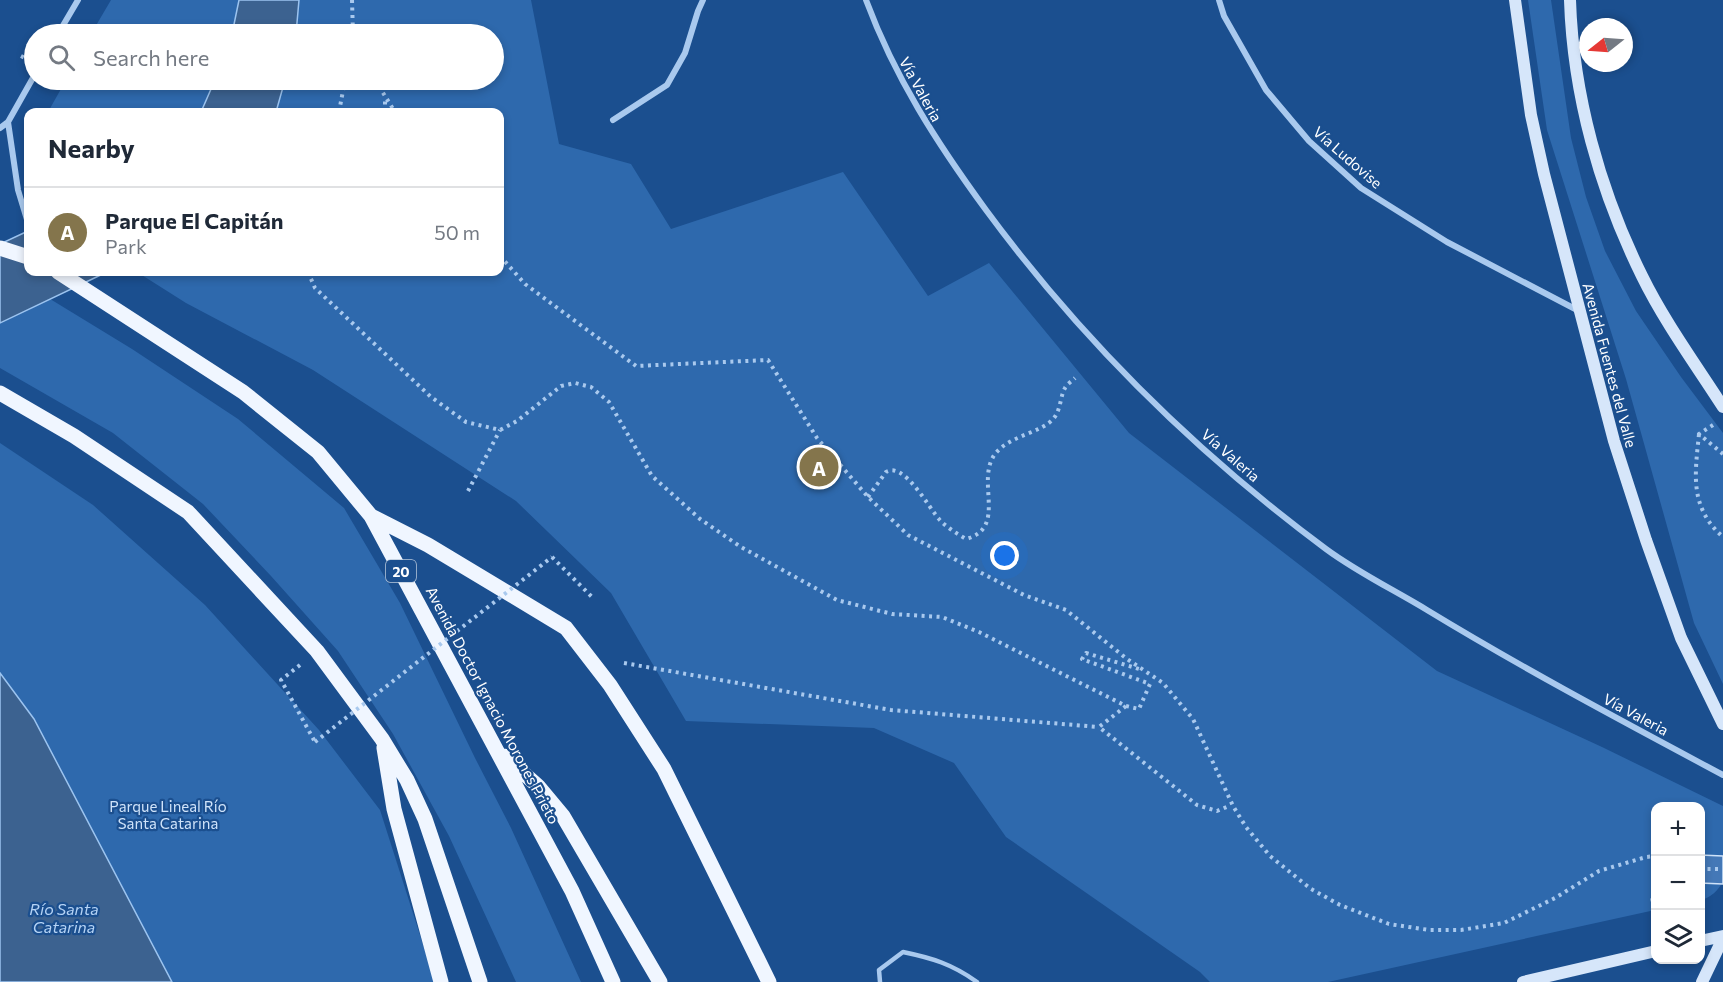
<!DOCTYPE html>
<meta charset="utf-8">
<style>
:root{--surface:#fff;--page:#f6f6f7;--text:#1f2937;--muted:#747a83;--line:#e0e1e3;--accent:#84754c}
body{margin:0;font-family:Commissioner,sans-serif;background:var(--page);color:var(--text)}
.controls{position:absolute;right:18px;bottom:18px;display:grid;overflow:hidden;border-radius:12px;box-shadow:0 3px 9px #0003}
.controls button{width:54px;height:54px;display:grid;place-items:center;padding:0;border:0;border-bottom:2px solid var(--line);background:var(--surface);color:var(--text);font:30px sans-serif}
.compass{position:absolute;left:1579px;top:18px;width:54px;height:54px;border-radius:50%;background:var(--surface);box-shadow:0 3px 9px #0003;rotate:253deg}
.you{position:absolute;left:1005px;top:556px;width:21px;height:21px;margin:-15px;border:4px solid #fff;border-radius:50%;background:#1a73e8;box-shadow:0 0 0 9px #1a73e833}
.badge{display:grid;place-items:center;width:39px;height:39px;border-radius:50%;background:var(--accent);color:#fff;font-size:20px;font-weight:700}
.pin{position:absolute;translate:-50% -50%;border:3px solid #fff;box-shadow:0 2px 6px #0006}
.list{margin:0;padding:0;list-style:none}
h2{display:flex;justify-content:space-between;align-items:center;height:78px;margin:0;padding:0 24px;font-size:26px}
h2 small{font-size:20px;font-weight:400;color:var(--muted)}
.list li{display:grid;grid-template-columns:39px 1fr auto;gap:18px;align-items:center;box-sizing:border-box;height:90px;padding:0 24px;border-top:2px solid var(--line)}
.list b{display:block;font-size:22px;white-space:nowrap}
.list p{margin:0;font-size:20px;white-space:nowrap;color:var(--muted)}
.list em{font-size:20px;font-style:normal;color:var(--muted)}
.icon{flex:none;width:33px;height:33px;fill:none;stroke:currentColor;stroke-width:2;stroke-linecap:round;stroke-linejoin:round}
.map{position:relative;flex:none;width:1723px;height:982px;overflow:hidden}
.search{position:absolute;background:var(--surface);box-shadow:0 3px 9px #0003;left:24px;top:24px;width:480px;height:66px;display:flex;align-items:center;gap:15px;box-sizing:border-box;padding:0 21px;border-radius:33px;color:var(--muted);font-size:22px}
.panel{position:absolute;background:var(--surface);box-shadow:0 3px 9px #0003;left:24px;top:108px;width:480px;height:168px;border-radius:12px}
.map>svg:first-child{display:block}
.green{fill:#2e69ad}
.water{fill:#3c6290;stroke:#9cc4f0;stroke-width:1.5}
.building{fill:#4478b7;stroke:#cfe3fa;stroke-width:1.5}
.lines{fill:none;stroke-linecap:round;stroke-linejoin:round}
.path{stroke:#a9c9ee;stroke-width:4;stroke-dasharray:3 4.5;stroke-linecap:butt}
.lane{stroke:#a9c9ee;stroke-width:4.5}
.street{stroke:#a9c9ee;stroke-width:6}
.secondary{stroke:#d6e6fa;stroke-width:12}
.primary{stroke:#f0f6ff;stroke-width:15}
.path-bridge{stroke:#a9c9ee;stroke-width:4;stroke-dasharray:3 4.5;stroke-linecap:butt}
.labels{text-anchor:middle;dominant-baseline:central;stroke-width:4.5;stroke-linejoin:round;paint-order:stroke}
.shield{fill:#1b4f8f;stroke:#bbcadd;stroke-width:1.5}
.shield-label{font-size:14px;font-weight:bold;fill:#fff}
.street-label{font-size:15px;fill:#fff;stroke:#1b4f8f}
.park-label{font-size:15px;fill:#cfe3fa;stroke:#1b4f8f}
.water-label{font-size:16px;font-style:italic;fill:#b5d3f5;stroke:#1b4f8f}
</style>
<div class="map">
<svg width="1723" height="982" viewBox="0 0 1723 982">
<rect width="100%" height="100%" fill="#1b4f8f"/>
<path class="green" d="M111 0H531L559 144 631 164 671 229 843 172 928 296 989 263 1129 433 1437 671 1602 747 1723 806V881C1719 890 1710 898 1701 900L1700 806H1656L1655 910 1328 982H1210L1200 972 1006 837 954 763 874 728 686 721 611 593 516 501 313 370 186 303 137 272H500V112H48L66 80H494V34H91Z
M1528 0H1551L1571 138 1586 197 1605 251 1636 311 1681 377 1723 433V684L1694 623 1626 379 1547 130Z
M0 275 19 280 132 349 238 419 344 508 400 603 475 758 511 828 581 982H516L449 836 393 734 338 651 271 576 203 504 113 433 0 368Z
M0 443 93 505 205 605 319 730 380 810 435 982H0Z"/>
<path class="water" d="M239 0H299L296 34H232Z
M215 80H285L276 112H201Z
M28 231V272H107L0 323V244Z
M0 673 34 719 172 982H0Z"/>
<path class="building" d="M1700 855 1723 856V884L1700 883Z"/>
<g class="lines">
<path class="path" d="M352 0 353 34
M21 56 29 60
M375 80 395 112
M339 112 345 80
M385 112V97
M500 256 525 284 636 366 768 360 817 438 868 497 908 535 1024 595 1066 610 1127 659 1163 683 1193 719 1233 806 1246 827 1270 856 1311 889 1340 905 1389 924 1429 930H1461L1504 923 1555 898 1599 871 1646 857 1656 856
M308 272 315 288 431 397 466 422 500 430 517 421 561 386 575 383 591 387 609 402 652 476 700 519 741 547 837 600 892 614 942 617 979 632 1126 706 1099 727 1197 805 1217 811 1229 806
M1713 425 1699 434 1723 454
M1699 434C1695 474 1689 507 1723 537
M468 491 500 430
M868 497 886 472C904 461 929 508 939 519 946 527 956 533 966 539 1008 528 975 481 995 454 1010 435 1042 433 1054 418 1061 409 1060 397 1065 388 1067 384 1072 381 1075 378
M552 557 594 599
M624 663 891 710 1099 727
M300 665 281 680 315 742
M1126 706 1139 709 1150 684 1082 659 1086 653 1139 669
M1700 869H1723
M1655 916 1652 897H1656"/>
<path class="lane" d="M880 982 879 970 903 952C932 958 952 964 977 982"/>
<path class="street" d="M866 0C895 78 937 143 986 210 1081 339 1198 454 1326 549 1357 572 1394 590 1427 610 1524 669 1624 722 1723 775
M1219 0 1224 16 1266 90 1309 141 1361 188 1447 242 1579 311
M58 34 78 0
M613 120 667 85 685 53 698 11 703 0
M8 122 18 190 28 223
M0 128 8 122 34 76"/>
<path class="secondary" d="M1515 0 1531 115 1544 174 1614 441 1646 540 1681 638 1723 724
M1570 0C1573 95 1600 191 1642 276 1664 321 1696 365 1723 407
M1700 941 1723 936
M1523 982 1656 951
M1702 982 1723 938"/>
<path class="primary" d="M0 248 28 257
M58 272 243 392 318 452 371 516 572 891 613 982
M0 393 74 436 188 512 317 651 382 739 407 780 425 819 480 982
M371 516 428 545 566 628 610 685 664 769 769 982
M384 748 394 809 441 982
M504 756 538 786 563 816 660 982"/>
<path class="path-bridge" d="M315 742 552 557"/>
</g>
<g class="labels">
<rect class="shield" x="386" y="560" width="30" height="22" rx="4.5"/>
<g class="shield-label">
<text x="401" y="571">20</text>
</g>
<g class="street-label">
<text transform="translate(921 89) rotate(61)">Vía Valeria</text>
<text transform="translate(1348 157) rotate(41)">Vía Ludovise</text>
<text transform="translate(1610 365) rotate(75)">Avenida Fuentes del Valle</text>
<text transform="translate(1231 455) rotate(41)">Vía Valeria</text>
<text transform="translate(493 705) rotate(62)">Avenida Doctor Ignacio Morones Prieto</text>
<text transform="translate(1636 714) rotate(28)">Vía Valeria</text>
</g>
<g class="park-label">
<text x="168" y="806">Parque Lineal Río<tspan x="168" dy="17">Santa Catarina</tspan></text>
</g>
<g class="water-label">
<text x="64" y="908">Río Santa<tspan x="64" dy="18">Catarina</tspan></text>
</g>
</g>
</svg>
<div class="controls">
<button>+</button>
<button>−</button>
<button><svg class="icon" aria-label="layers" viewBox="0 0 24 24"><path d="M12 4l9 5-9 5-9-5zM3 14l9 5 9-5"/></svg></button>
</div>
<svg class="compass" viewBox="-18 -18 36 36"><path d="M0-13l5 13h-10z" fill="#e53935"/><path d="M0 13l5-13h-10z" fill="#747a83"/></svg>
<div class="you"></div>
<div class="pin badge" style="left:819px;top:467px">A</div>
<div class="search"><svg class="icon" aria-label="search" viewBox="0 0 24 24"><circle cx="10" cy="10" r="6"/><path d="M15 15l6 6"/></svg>Search here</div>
<section class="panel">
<h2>Nearby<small></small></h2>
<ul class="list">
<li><span class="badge">A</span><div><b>Parque El Capitán</b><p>Park</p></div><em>50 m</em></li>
</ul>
</section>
</div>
